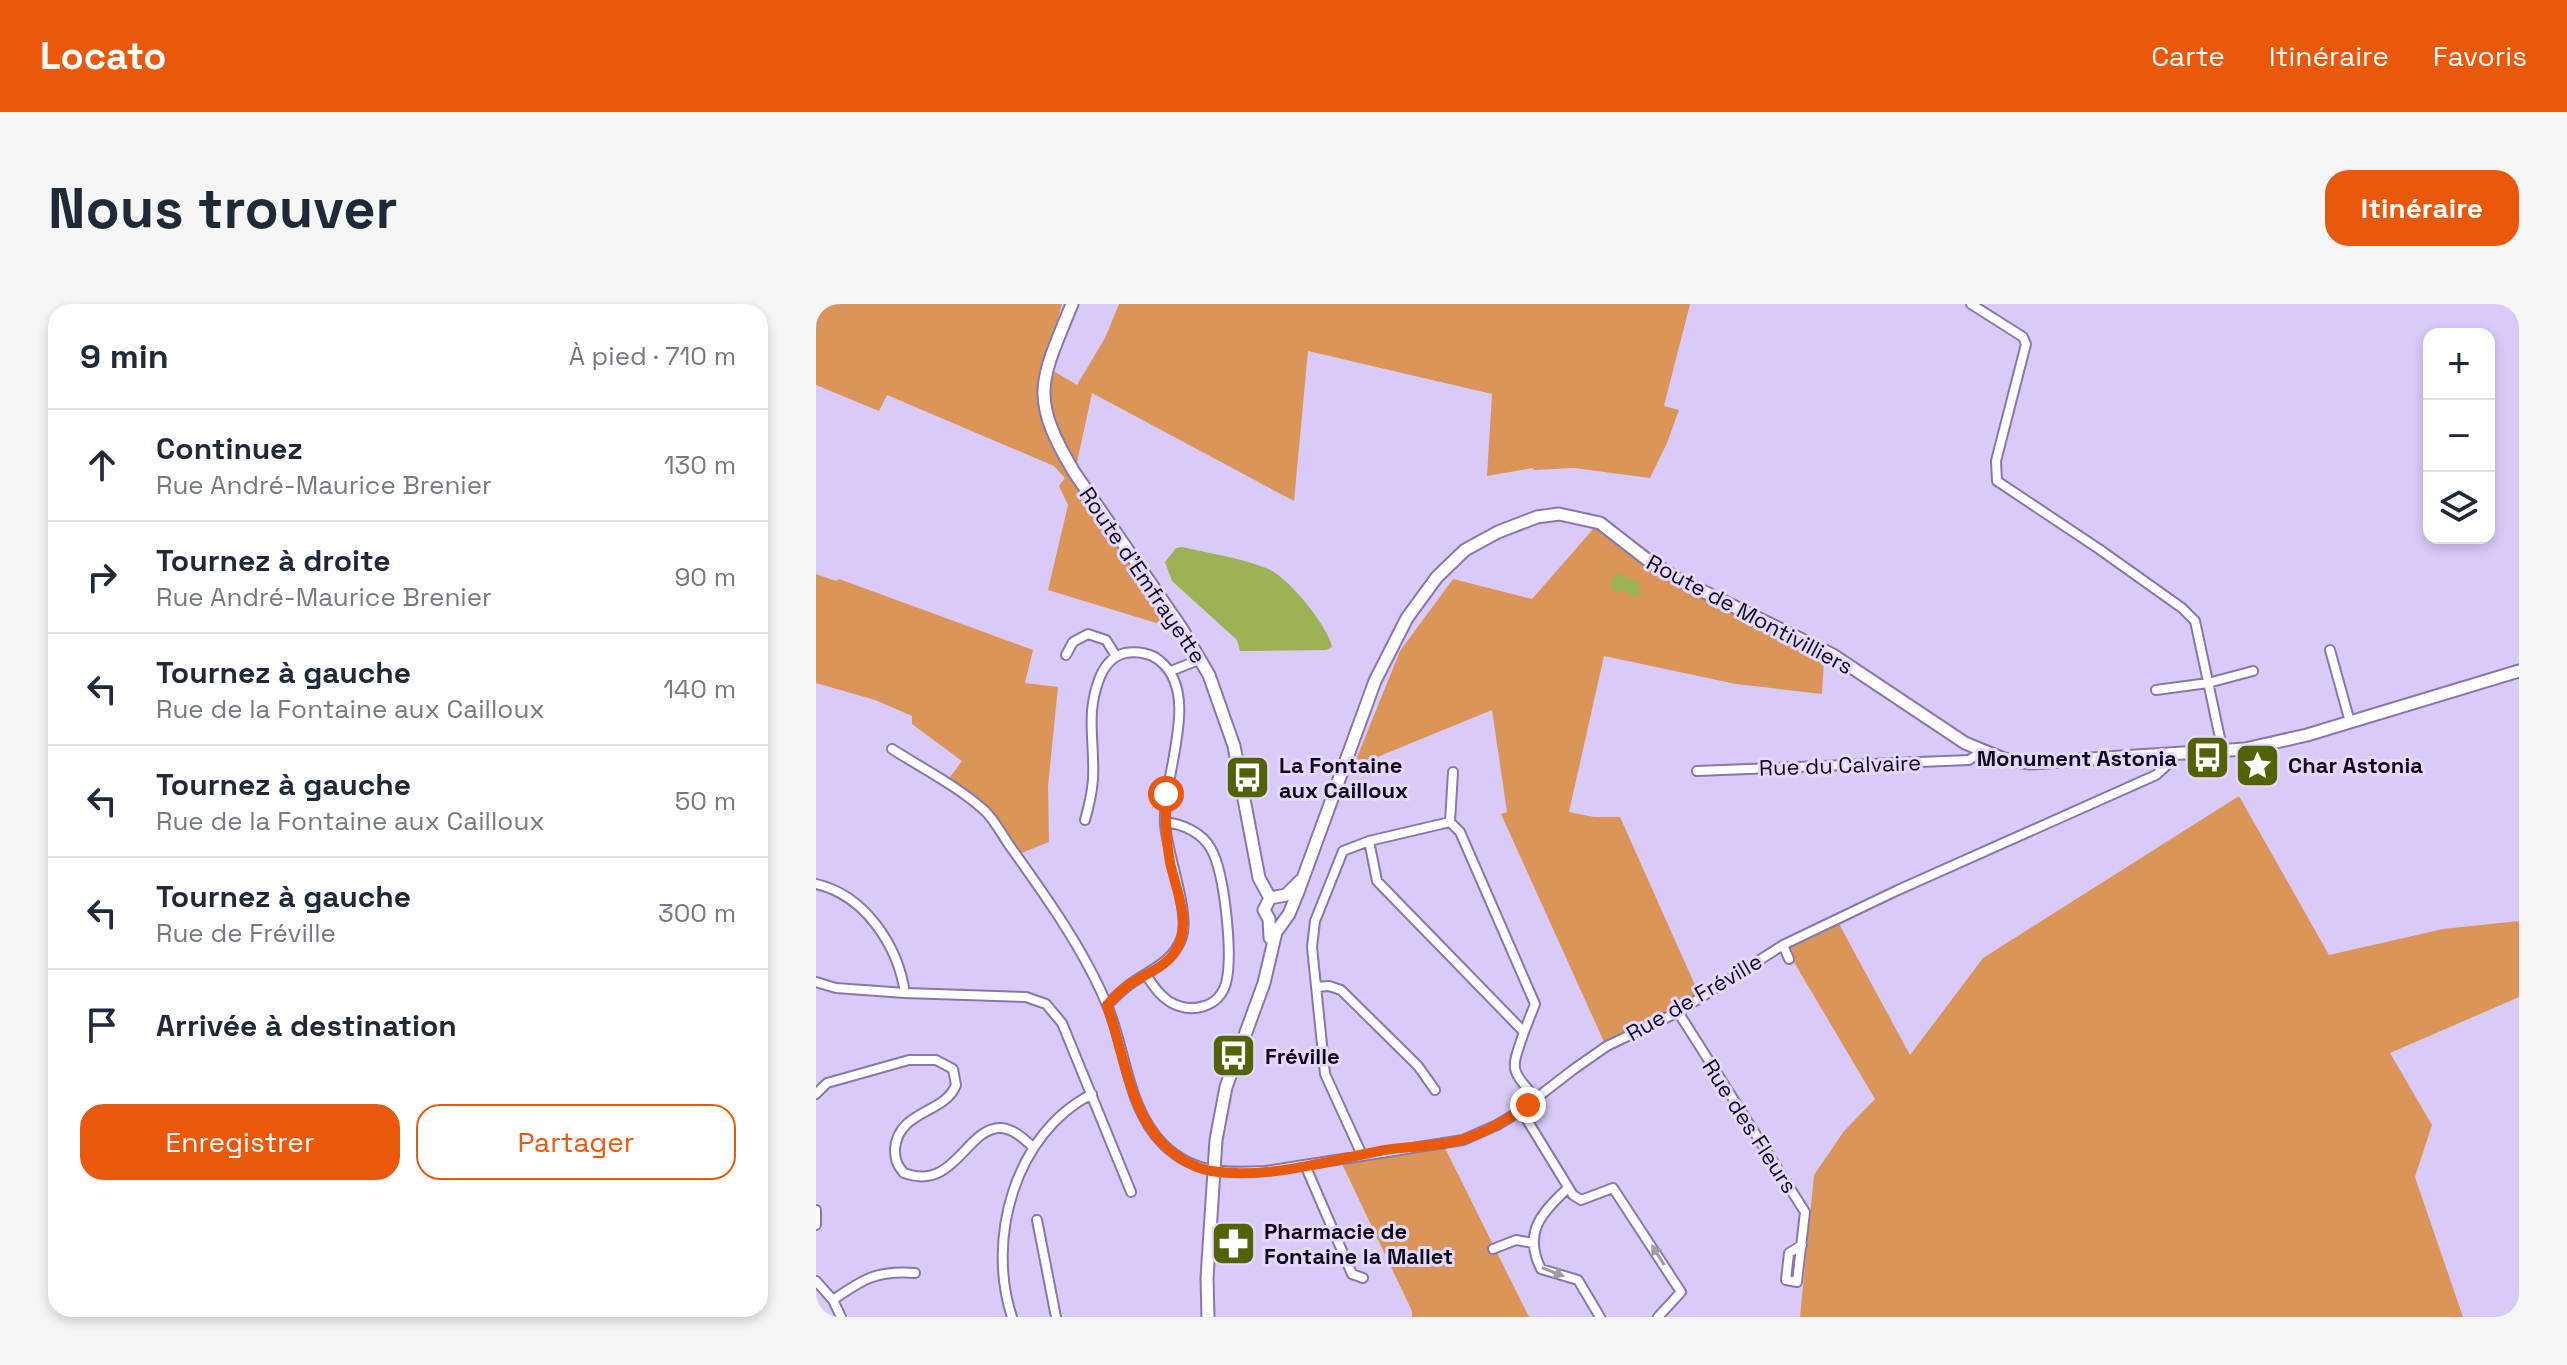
<!DOCTYPE html>
<html lang="fr">
<meta charset="utf-8">
<style>
:root{--surface:#fff;--page:#f6f6f7;--text:#1f2937;--muted:#747a83;--line:#e0e1e3;--accent:#ea580c}
body{margin:0;font-family:"Space Grotesk",sans-serif;background:var(--page);color:var(--text)}
.controls{position:absolute;right:24px;top:24px;display:grid;overflow:hidden;border-radius:16px;box-shadow:0 4px 12px #0003}
.controls button{width:72px;height:72px;display:grid;place-items:center;padding:0;border:0;border-bottom:2px solid var(--line);background:var(--surface);color:var(--text);font:40px sans-serif}
.stop{position:absolute;width:24px;height:24px;margin:-18px;border:6px solid #ea580c;border-radius:50%;background:#fff}
.stop.end{background:#ea580c;border-color:#fff;box-shadow:0 2px 8px #0008}
.list{margin:0;padding:0;list-style:none}
h2{display:flex;justify-content:space-between;align-items:center;height:104px;margin:0;padding:0 32px;font-size:34px}
h2 small{font-size:26px;font-weight:400;color:var(--muted)}
.list li{display:grid;grid-template-columns:52px 1fr auto;gap:24px;align-items:center;box-sizing:border-box;height:112px;padding:0 32px;border-top:2px solid var(--line)}
.list b{display:block;font-size:30px;white-space:nowrap}
.list p{margin:0;font-size:26px;white-space:nowrap;color:var(--muted)}
.list em{font-size:26px;font-style:normal;color:var(--muted)}
.actions{display:flex;gap:16px;padding:24px 32px}
.actions a{flex:1;padding:18px 0;border:2px solid var(--accent);border-radius:24px;text-align:center;font-size:28px;color:var(--accent)}
.actions .main{background:var(--accent);color:#fff}
.icon{flex:none;width:44px;height:44px;fill:none;stroke:currentColor;stroke-width:2;stroke-linecap:round;stroke-linejoin:round}
.map{position:relative;flex:none;width:1703px;height:1013px;overflow:hidden;border-radius:24px}
header{display:flex;align-items:center;gap:48px;box-sizing:border-box;height:112px;padding:0 40px;background:var(--accent);color:#fff}
header strong{font-size:38px}
nav{display:flex;gap:44px;margin-inline-start:auto;font-size:28px}
.intro{display:flex;align-items:center;justify-content:space-between;box-sizing:border-box;height:192px;padding:0 48px}
h1{margin:0;font-size:56px}
.button{padding:20px 36px;border-radius:24px;background:var(--accent);color:#fff;font-size:28px;font-weight:700}
main{display:flex;gap:48px;padding:0 48px}
aside{flex:1;background:var(--surface);border-radius:24px;box-shadow:0 4px 12px #0003}
.map>svg:first-child{display:block}
.green{fill:#db9559}
.water{fill:#9db255}
.lines{fill:none;stroke-linecap:round;stroke-linejoin:round}
.street-casing{stroke:#8977ab;stroke-width:12}
.secondary-casing{stroke:#8977ab;stroke-width:15}
.street{stroke:#fff;stroke-width:8}
.secondary{stroke:#fff;stroke-width:11}
.oneway{fill:#9f9da4}
.route{stroke:#ea580c;stroke-width:10}
.labels{text-anchor:middle;dominant-baseline:central;stroke-width:6;stroke-linejoin:round;paint-order:stroke}
.street-label{font-size:22px;fill:#10091c;stroke:#e4d9fc}
.poi-label{font-size:22px;font-weight:bold;fill:#10091c;stroke:#e4d9fc;text-anchor:start}
</style>
<header>
<strong>Locato</strong>
<nav><a>Carte</a><a>Itinéraire</a><a>Favoris</a></nav>
</header>
<div class="intro"><h1>Nous trouver</h1><a class="button">Itinéraire</a></div>
<main>
<aside>
<h2>9 min<small>À pied · 710 m</small></h2>
<ul class="list">
<li><svg class="icon" aria-label="ahead" viewBox="0 0 24 24"><path d="M12 20V5M6 11l6-6 6 6"/></svg><div><b>Continuez</b><p>Rue André-Maurice Brenier</p></div><em>130 m</em></li>
<li><svg class="icon" aria-label="right" viewBox="0 0 24 24"><path d="M7 20v-9h11M14 6l5 5-5 5"/></svg><div><b>Tournez à droite</b><p>Rue André-Maurice Brenier</p></div><em>90 m</em></li>
<li><svg class="icon" aria-label="left" viewBox="0 0 24 24"><path d="M17 20v-9H6M10 6l-5 5 5 5"/></svg><div><b>Tournez à gauche</b><p>Rue de la Fontaine aux Cailloux</p></div><em>140 m</em></li>
<li><svg class="icon" aria-label="left" viewBox="0 0 24 24"><path d="M17 20v-9H6M10 6l-5 5 5 5"/></svg><div><b>Tournez à gauche</b><p>Rue de la Fontaine aux Cailloux</p></div><em>50 m</em></li>
<li><svg class="icon" aria-label="left" viewBox="0 0 24 24"><path d="M17 20v-9H6M10 6l-5 5 5 5"/></svg><div><b>Tournez à gauche</b><p>Rue de Fréville</p></div><em>300 m</em></li>
<li><svg class="icon" aria-label="arrive" viewBox="0 0 24 24"><path d="M6 21V4h12l-3 4 3 4H6"/></svg><div><b>Arrivée à destination</b></div></li>
</ul>
<div class="actions"><a class="main">Enregistrer</a><a>Partager</a></div>
</aside>
<div class="map">
<svg width="1703" height="1013" viewBox="0 0 1703 1013">
<rect width="100%" height="100%" fill="#d9caf8"/>
<path class="green" d="M0 0H246L229 62 261 81 289 34 303 0H874L848 102 863 106 851 139 834 174 758 164 718 166 717 164 671 172 676 90 492 47 478 197 276 89 260 163 360 325 232 286 252 201 243 182 249 174 238 162 71 91 63 107 0 81Z
M779 223 790 227 857 279 1008 354 1006 390 920 380 788 352 753 508 778 513H804L883 690 789 740 685 510 691 508 676 406 537 463 584 347 637 275 716 295Z
M0 270 20 277 23 275 217 346 209 379 242 383 232 482 233 538 203 550 171 506 131 477 146 457 96 420V412L59 396 0 379Z
M1423 492 1513 651 1627 625 1703 617V693L1574 749 1616 821 1599 873 1647 1013H984L998 871 1028 827 1059 795 969 643 1022 618 1094 751 1167 654Z
M628 842 713 1013H596V1007L526 860Z"/>
<path class="water" d="M366 243C393 249 424 254 450 264 471 271 512 322 516 343L510 346 424 347 421 336 356 277 349 258 360 244Z
M800 269 823 278 824 292 818 293 809 287 797 288 795 278Z"/>
<g class="lines">
<defs>
<path id="street" d="M1155 0 1207 33 1210 40 1180 157 1181 177 1283 245 1366 304 1379 317 1407 448
M1514 346 1534 418
M250 351 257 338 272 330 290 336 300 352
M355 367 385 355
M1340 386 1392 379 1437 367
M76 445C106 464 141 482 168 506 179 516 187 533 196 545 231 594 268 646 291 701 310 745 311 805 348 841 378 870 411 869 450 867L647 836 681 821 701 809 758 765 791 742 862 708 967 641 1082 586 1340 471 1351 461V451
M881 467 1153 456 1165 448
M269 516C273 502 276 489 277 475 279 437 269 410 284 373 289 361 297 352 309 349 321 347 335 349 344 357 386 391 346 472 349 520 351 550 374 608 366 633 357 659 333 666 313 681 305 687 298 694 291 701
M634 518 644 528 719 700 708 728
M553 537 561 577 708 728C695 767 693 763 720 795
M0 580C49 591 82 642 89 689
M967 641 973 655
M330 671C337 681 343 691 354 698 375 710 403 704 410 679 417 652 409 569 395 545 386 528 366 520 349 518
M0 678 20 684 89 689 210 693 230 700 246 719 315 888
M500 683 513 682 525 686 602 762 619 786
M862 708 989 908 981 978 970 976 973 949 986 941
M0 790 11 779 93 756H120L137 765 140 781C129 810 82 806 79 845 79 856 81 861 88 869 139 888 150 823 185 824 198 825 208 835 217 843
M705 806 757 891 765 896 797 884 865 988 842 1013
M546 851 509 770 496 643 499 617 527 547 553 537 634 518 637 468
M489 861 536 970 547 974
M751 885C725 909 707 929 725 965L762 976 784 1013
M0 906V921
M221 916 240 1013
M677 945 700 936 717 939
M0 977 17 996 25 1013
M17 996C47 975 61 966 99 969
M196 1013C170 935 199 829 276 790"/>
<path id="secondary" d="M256 0C225 77 212 91 258 168L366 325 393 371 418 442 443 574 454 594
M454 594 448 606 453 615 454 634
M454 594 470 591 484 577
M392 1013 391 974 400 836 410 783 448 679 460 628 473 610 482 588 559 377 591 314 621 273 649 246 682 228 721 213 743 210 784 219 829 254 864 276 1017 351 1149 439 1188 455 1214 459 1429 445 1491 431 1703 367"/>
</defs>
<use href="#street" class="street-casing"/>
<use href="#secondary" class="secondary-casing"/>
<use href="#street" class="street"/>
<use href="#secondary" class="secondary"/>
</g>
<defs><path id="oneway-solid" d="M-6-.8H1V-3.2L6.5 0L1 3.2V.8H-6Z" transform="scale(2)"/></defs>
<g class="oneway">
<use href="#oneway-solid" transform="translate(842 951) rotate(-122)"/>
<use href="#oneway-solid" transform="translate(737 968) rotate(22)"/>
</g>
<g class="lines">
<path class="route" d="M350 490C349 513 350 536 354 558 360 587 377 620 359 648 348 664 329 670 314 680 305 686 298 694 291 701 307 745 313 807 348 841 360 853 378 864 395 867 451 876 514 856 569 846 595 842 623 843 648 835 670 829 692 815 712 801"/>
</g>
<defs>
<symbol id="bus-square" viewBox="-11 -11 22 22"><rect x="-9" y="-9" width="18" height="18" rx="4" fill="#526205" stroke="#e4d9fc"/><path d="M-5-6H5V4H4V6H2V4H-2V6H-4V4H-5ZM-3.5-4V0h7V-4ZM-3.5 1.2v1.5H-2V1.2ZM2 1.2v1.5H3.5V1.2Z" fill="#fff"/></symbol>
<symbol id="sight-square" viewBox="-11 -11 22 22"><rect x="-9" y="-9" width="18" height="18" rx="4" fill="#526205" stroke="#e4d9fc"/><path d="M0-6L1.8-2.2L6-1.7L2.9 1.2L3.7 5.4L0 3.3L-3.7 5.4L-2.9 1.2L-6-1.7L-1.8-2.2Z" fill="#fff"/></symbol>
<symbol id="pharmacy-square" viewBox="-11 -11 22 22"><rect x="-9" y="-9" width="18" height="18" rx="4" fill="#526205" stroke="#e4d9fc"/><path d="M-2-6h4v4h4v4h-4v4h-4v-4h-4v-4h4Z" fill="#fff"/></symbol>
</defs>
<g fill-rule="evenodd">
<use href="#bus-square" x="1366" y="428" width="51" height="51"/>
<use href="#sight-square" x="1416" y="436" width="51" height="51"/>
<use href="#bus-square" x="406" y="448" width="51" height="51"/>
<use href="#bus-square" x="392" y="726" width="51" height="51"/>
<use href="#pharmacy-square" x="392" y="914" width="51" height="51"/>
</g>
<g class="labels">
<g class="street-label">
<text transform="translate(327 271) rotate(56)">Route d'Emfrayette</text>
<text transform="translate(934 310) rotate(28)">Route de Montivilliers</text>
<text transform="translate(1024 461) rotate(-2)">Rue du Calvaire</text>
<text transform="translate(878 693) rotate(-30)">Rue de Fréville</text>
<text transform="translate(934 822) rotate(57)">Rue des Fleurs</text>
</g>
<g class="poi-label">
<text x="1361" y="454" text-anchor="end">Monument Astonia</text>
<text x="463" y="461">La Fontaine<tspan x="463" dy="25">aux Cailloux</tspan></text>
<text x="1472" y="461">Char Astonia</text>
<text x="449" y="752">Fréville</text>
<text x="448" y="927">Pharmacie de<tspan x="448" dy="25">Fontaine la Mallet</tspan></text>
</g>
</g>
</svg>
<div class="controls">
<button>+</button>
<button>−</button>
<button><svg class="icon" aria-label="layers" viewBox="0 0 24 24"><path d="M12 4l9 5-9 5-9-5zM3 14l9 5 9-5"/></svg></button>
</div>
<div class="stop" style="left:350px;top:490px"></div>
<div class="stop end" style="left:712px;top:801px"></div>
</div>
</main>
